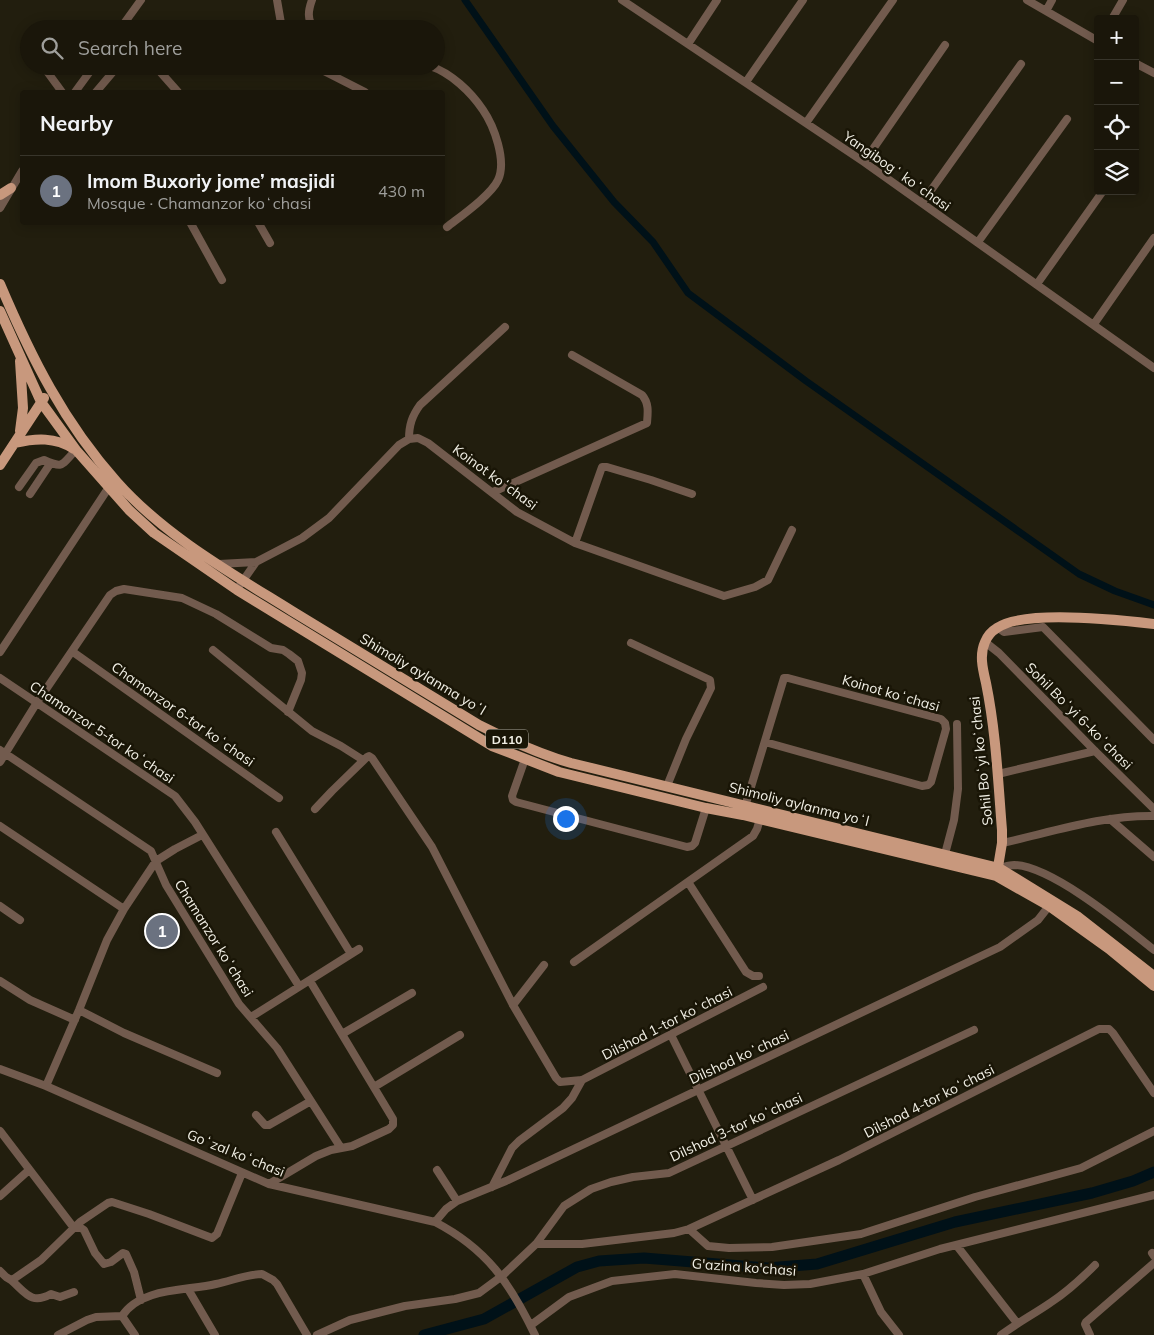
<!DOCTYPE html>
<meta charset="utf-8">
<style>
:root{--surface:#1a160a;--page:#231f13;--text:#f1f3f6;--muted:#9f9f9c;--line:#38352b;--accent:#b45309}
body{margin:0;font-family:Mulish,sans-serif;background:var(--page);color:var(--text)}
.controls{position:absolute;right:15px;top:15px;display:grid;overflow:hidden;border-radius:5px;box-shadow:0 2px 12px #0003}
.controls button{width:45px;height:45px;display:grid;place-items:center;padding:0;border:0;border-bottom:1px solid var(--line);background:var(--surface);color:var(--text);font:25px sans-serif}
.you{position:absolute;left:565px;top:818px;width:18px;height:18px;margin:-12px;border:4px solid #fff;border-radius:50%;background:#1a73e8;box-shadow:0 0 0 8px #1a73e833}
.badge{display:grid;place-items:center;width:32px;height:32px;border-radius:50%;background:var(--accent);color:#fff;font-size:16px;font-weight:700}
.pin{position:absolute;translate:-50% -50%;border:2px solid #fff;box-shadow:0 1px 5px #0006}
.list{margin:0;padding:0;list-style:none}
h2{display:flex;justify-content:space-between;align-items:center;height:65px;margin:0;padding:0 20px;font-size:21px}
h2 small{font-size:16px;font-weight:400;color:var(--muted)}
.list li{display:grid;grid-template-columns:32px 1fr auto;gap:15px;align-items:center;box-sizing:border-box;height:70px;padding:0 20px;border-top:1px solid var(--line)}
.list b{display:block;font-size:19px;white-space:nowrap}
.list p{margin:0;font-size:16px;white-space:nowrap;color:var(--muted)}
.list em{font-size:16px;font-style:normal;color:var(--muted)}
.icon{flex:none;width:28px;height:28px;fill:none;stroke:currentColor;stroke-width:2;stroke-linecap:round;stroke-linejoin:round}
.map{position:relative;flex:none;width:1154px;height:1335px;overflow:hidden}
.search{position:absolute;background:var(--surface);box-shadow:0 2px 12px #0003;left:20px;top:20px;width:425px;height:55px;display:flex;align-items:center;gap:12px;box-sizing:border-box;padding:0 18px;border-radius:28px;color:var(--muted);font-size:19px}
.panel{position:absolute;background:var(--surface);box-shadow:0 2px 12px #0003;left:20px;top:90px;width:425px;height:135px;border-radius:5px}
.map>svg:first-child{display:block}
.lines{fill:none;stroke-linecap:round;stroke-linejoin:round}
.canal{stroke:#001118;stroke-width:7}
.river{stroke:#001118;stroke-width:11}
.minor{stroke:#725b4e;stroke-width:8}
.major{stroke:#c8987d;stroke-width:10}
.labels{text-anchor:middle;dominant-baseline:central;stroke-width:5;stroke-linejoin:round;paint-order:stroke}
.shield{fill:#191506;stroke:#b1aea3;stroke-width:1}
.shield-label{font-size:12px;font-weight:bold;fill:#f2f0e6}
.street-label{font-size:14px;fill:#f2f0e6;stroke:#191506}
</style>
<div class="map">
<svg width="1154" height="1335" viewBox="0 0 1154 1335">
<rect width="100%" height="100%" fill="#221e0e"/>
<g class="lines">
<path class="canal" d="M465 0 553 126 614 202 653 242 688 293 806 381 1079 574 1115 591 1154 605"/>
<path class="river" d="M424 1335 484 1319 577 1267 599 1261 644 1258 767 1268 817 1264 955 1222 1092 1193 1133 1181 1154 1172"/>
<path class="minor" d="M277 0 282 29
M312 0C308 11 307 19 314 29
M622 0 864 162 1154 368
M1027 0 1098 41
M1046 11 1052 0
M1112 19 1123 0
M120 29 141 0
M688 44 717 0
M1135 63 1154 73
M43 66 62 92
M155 66 178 92
M314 66 365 92
M430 66C451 73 471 92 483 110 494 126 507 161 498 180 491 195 461 216 447 227
M746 82 803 0
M75 92 94 66
M96 92 118 66
M806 123 893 0
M864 162 945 45
M922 203 1021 64
M0 208 22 171
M190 222 222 280
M258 222 270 243
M978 242 1067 119
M1037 284 1103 191
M1094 324 1154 238
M409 439C409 425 412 416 420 405L505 327
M19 487 36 463 44 460C64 469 61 465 76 450
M493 492 647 423C648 412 649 403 642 395L572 355
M30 494 50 464
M575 543 602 467H607L651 480 692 494
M219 564 256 562
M240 585 256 562 302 538 329 518 399 445 409 439 418 438 428 443 517 512 575 543 724 596 755 587 768 580 792 530
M997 627 1004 632 1043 627 1154 740
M985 642 999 653 1095 751 1154 809
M631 643 710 680 711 688 686 739 667 786
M213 650 312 731 341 746 363 760
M0 652 109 487
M73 652 279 798
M0 678 175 796 195 822 299 986
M0 750 151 851 166 885 239 1004 277 1048 341 1148
M525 759 512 796 513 800 516 802 687 847 692 846 695 843 706 808
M0 762 36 704 110 595 116 591 124 589 182 598 216 614 271 648 283 650 289 654 298 661 302 673 301 680 288 712
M998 774 1095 751
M315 809 332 791 367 757 369 756 372 758 432 847 513 1005 556 1078 560 1082 582 1080 763 987
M744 810 784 678H788L941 719 945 723 946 729 931 782 928 785 922 786 765 742
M1110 819 1154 857
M0 826 124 909
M276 832 351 954
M1002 843C1052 832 1103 815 1154 816
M945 854 954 820 958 789 957 724
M999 868C1004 867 1009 865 1014 865 1052 866 1124 926 1154 950
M688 882 746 972 753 976H759
M0 906 20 920
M574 962 753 836 757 829 760 819
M0 981 30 1000 75 1020
M513 1005 544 965
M79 1010 124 1033 217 1073
M251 1017 359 949
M342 1034 412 993
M671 1035 753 1200
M0 1069 46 1086 269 1184 435 1222C487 1249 510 1283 535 1335
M46 1086 79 1010 107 940 124 909 156 861 175 849 202 835
M374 1087 460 1035
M1154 1093 1113 1033 1109 1029H1099L839 1160 689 1229 708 1246 729 1248 772 1247 861 1234 975 1197 1081 1168 1154 1131
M256 1115 265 1125H269L311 1101
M0 1131 74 1228
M437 1170 457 1201
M269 1184 316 1156 331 1150 352 1146 389 1129 393 1125V1119L310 981
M492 1187 512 1148 519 1141 563 1108 572 1098 582 1080
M0 1196 29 1170
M435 1222 446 1209 457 1201 506 1181 1000 947 1038 920 1049 906
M74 1228H81L84 1230 95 1253 104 1264 111 1262 123 1253 126 1254 134 1272 141 1300
M536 1244H582L674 1233 689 1229
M957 1246 1017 1323
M1152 1253 1154 1256
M0 1271 6 1277 11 1280 15 1278 41 1260 80 1222 108 1203 112 1202 149 1214 212 1238 217 1234 242 1173
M863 1274 881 1312 899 1335
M11 1280C26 1293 31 1305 51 1294L60 1297 74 1292
M188 1289 215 1335
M122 1316 135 1335
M531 1325 569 1297 612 1281 675 1274 756 1283 784 1285 810 1284 863 1274 940 1249 1154 1195
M58 1335 87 1320 96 1317 122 1316C141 1287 187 1291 216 1284 231 1281 247 1274 262 1274L273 1280 277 1284 307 1335
M317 1335 350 1320 405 1306 455 1299 479 1293 502 1276 536 1244 564 1206 591 1189 611 1182 633 1177 669 1173 974 1030
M1001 1335C1017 1323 1034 1314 1050 1303 1067 1292 1081 1279 1095 1265
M1090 1335 1085 1324 1086 1322 1154 1263"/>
<path class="major" d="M0 195 11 188
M0 284C31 357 64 423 117 482 165 536 231 573 292 611 355 649 417 687 479 725 509 740 539 754 571 763L999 868 1077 916 1154 976
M0 311 41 402 76 450 129 510 154 533 237 590 492 746 559 772 706 808 743 815 996 876 1049 906 1109 949 1154 986
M20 361 23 408 20 431
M15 443C36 438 55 437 74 449
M0 465 44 398
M997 873 1002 843V830C998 781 996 732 986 683 983 670 979 655 985 642 987 637 992 631 997 628 1024 609 1120 620 1154 624"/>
</g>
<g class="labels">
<rect class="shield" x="486" y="729.5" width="42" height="19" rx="4"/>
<g class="shield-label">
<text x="507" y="739">D110</text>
</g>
<g class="street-label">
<text transform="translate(897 171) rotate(35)">Yangibogʻ koʻchasi</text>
<text transform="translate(495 477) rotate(36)">Koinot koʻchasi</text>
<text transform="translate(423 674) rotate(31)">Shimoliy aylanma yoʻl</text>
<text transform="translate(891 693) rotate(16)">Koinot koʻchasi</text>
<text transform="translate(183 714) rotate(35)">Chamanzor 6-tor koʻchasi</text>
<text transform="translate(1079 716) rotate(45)">Sohil Boʻyi 6-koʻchasi</text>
<text transform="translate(102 732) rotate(34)">Chamanzor 5-tor koʻchasi</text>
<text transform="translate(981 761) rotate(-96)">Sohil Boʻyi koʻchasi</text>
<text transform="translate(799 804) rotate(14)">Shimoliy aylanma yoʻl</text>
<text transform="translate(214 938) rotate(58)">Chamanzor koʻchasi</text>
<text transform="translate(667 1023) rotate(-27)">Dilshod 1-tor koʻchasi</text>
<text transform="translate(739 1057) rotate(-25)">Dilshod koʻchasi</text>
<text transform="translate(929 1101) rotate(-27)">Dilshod 4-tor koʻchasi</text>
<text transform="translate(736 1127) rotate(-25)">Dilshod 3-tor koʻchasi</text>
<text transform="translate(236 1153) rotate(22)">Goʻzal koʻchasi</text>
<text transform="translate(744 1267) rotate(4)">G'azina ko'chasi</text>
</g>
</g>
</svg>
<div class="controls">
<button>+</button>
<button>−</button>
<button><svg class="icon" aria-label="locate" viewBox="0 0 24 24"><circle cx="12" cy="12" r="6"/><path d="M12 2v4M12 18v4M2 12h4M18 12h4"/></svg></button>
<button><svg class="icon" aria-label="layers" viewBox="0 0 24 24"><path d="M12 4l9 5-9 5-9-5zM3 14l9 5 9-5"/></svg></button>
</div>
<div class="you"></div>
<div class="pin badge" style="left:162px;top:931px;background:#6b7280">1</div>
<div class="search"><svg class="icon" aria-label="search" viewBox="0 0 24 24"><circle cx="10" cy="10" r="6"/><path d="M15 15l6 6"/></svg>Search here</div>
<section class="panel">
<h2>Nearby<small></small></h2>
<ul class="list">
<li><span class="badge" style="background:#6b7280">1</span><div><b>Imom Buxoriy jome’ masjidi</b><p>Mosque · Chamanzor koʻchasi</p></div><em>430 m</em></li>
</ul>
</section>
</div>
